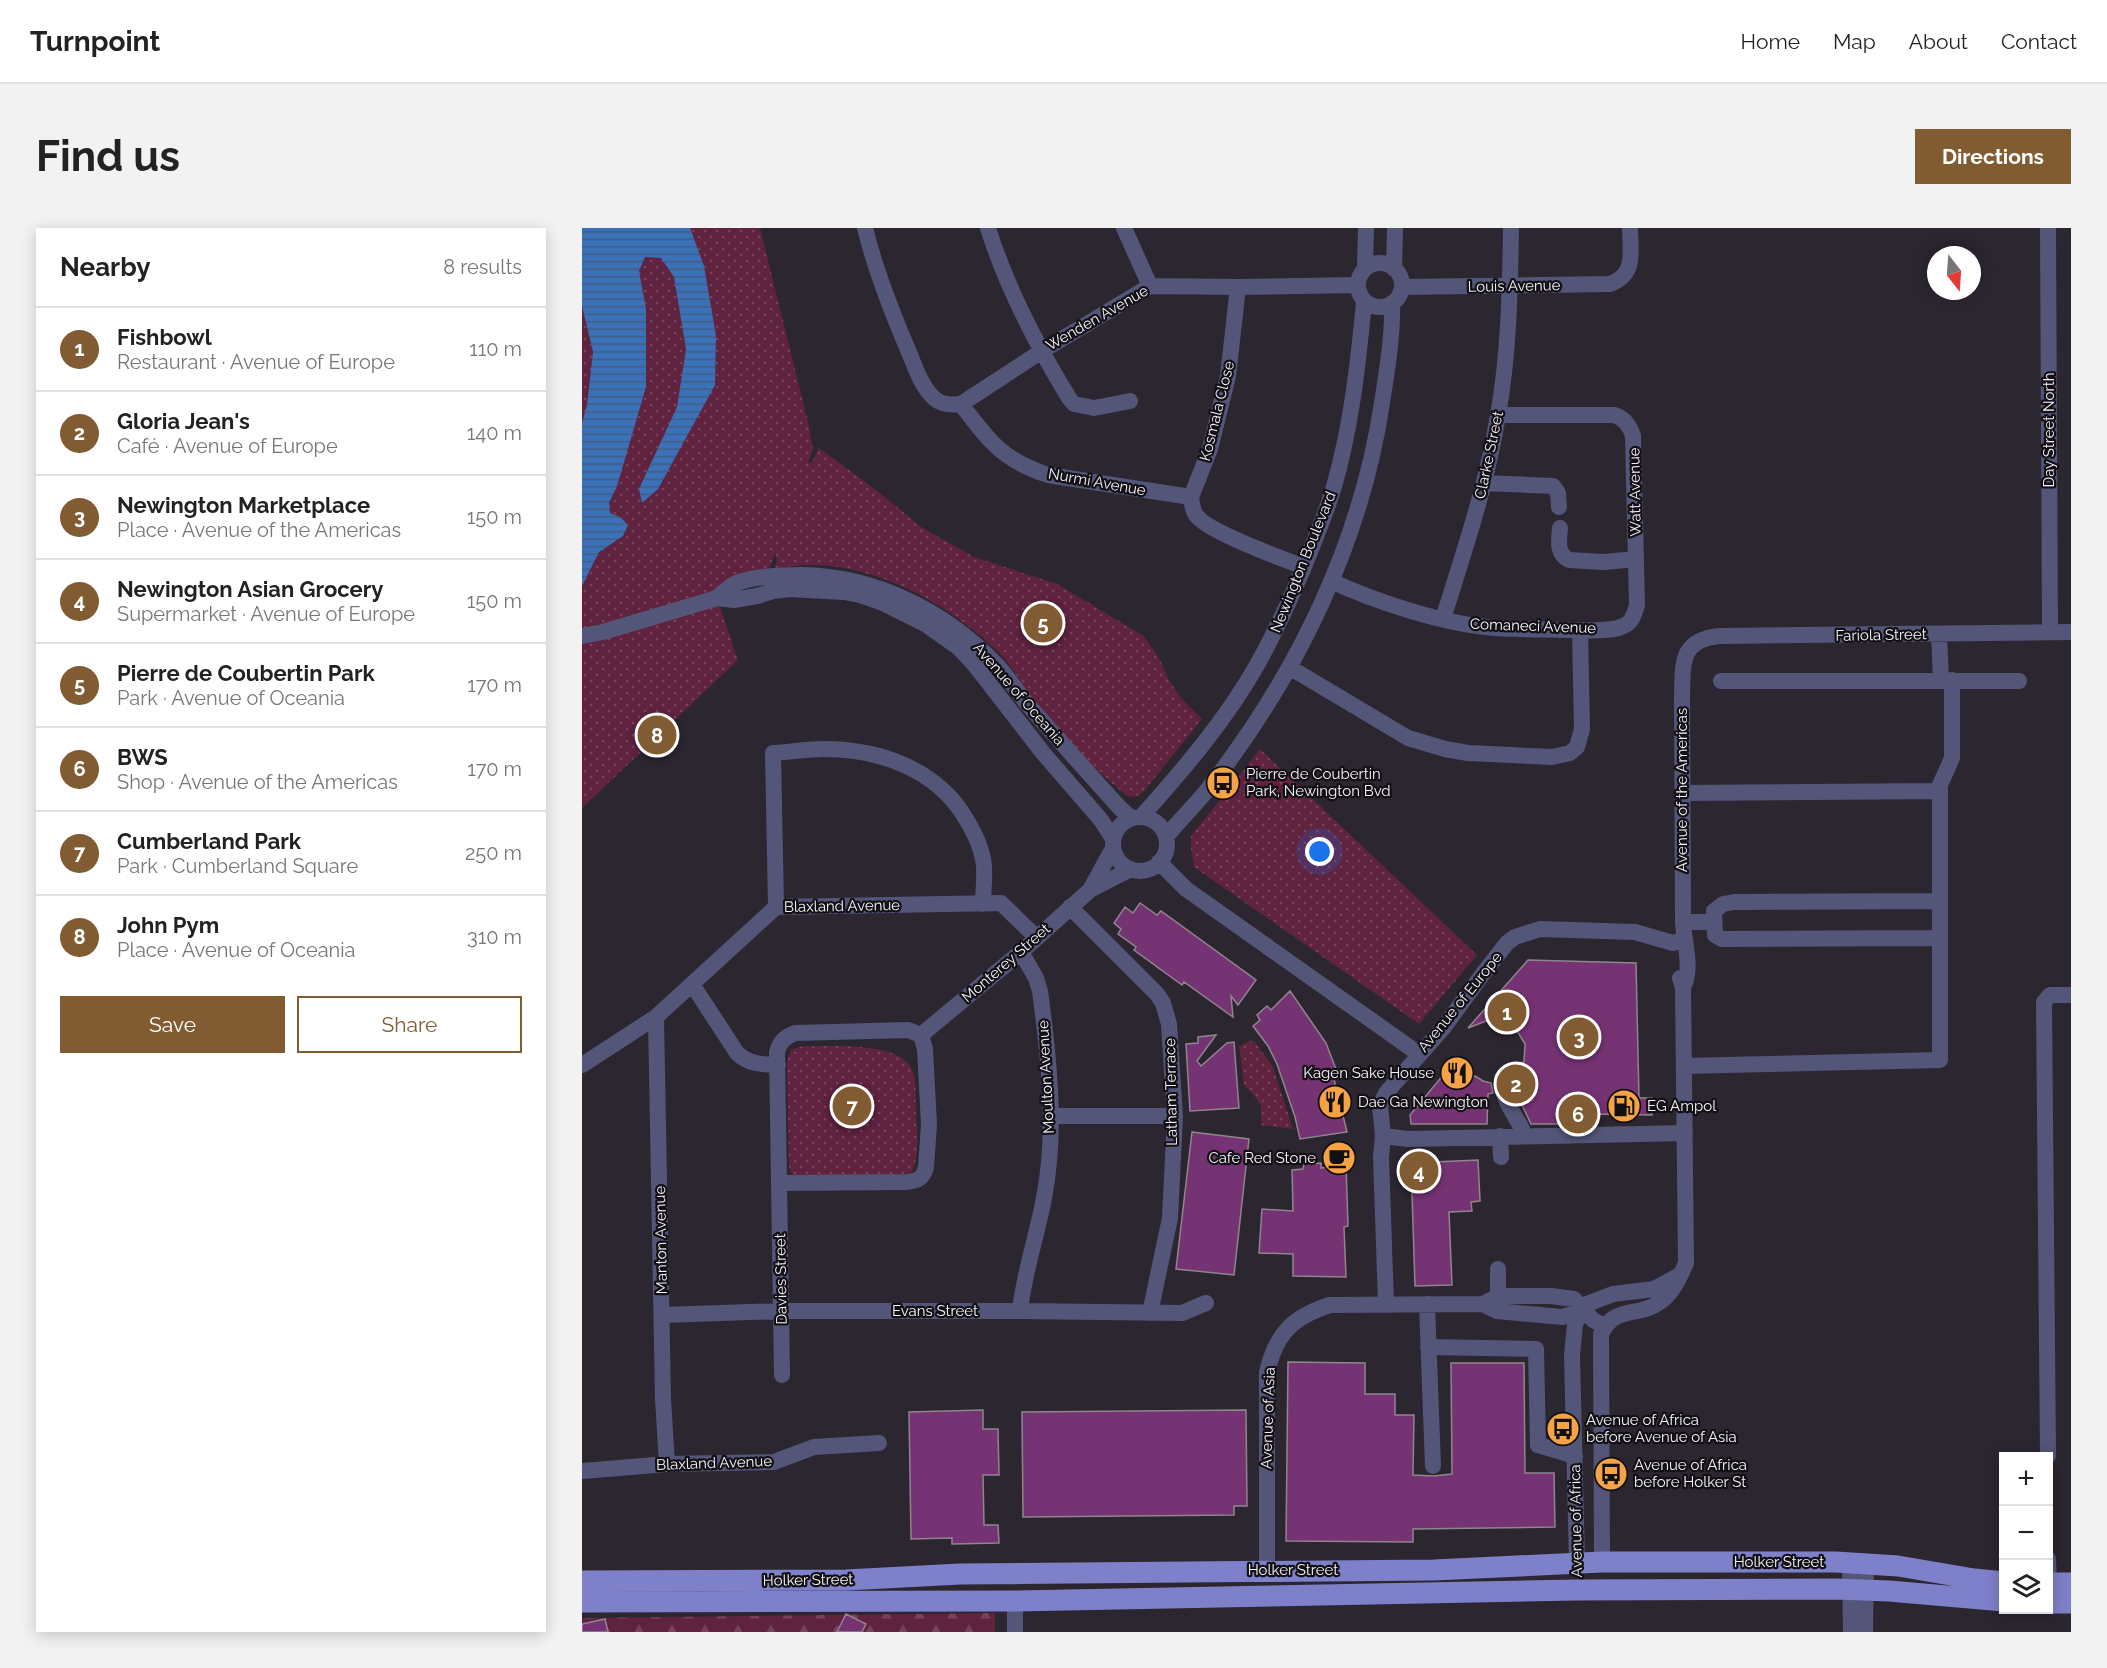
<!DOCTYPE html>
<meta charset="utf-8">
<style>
:root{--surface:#fff;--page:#f2f2f2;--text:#222;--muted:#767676;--line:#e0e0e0;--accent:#815c32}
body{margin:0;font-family:Raleway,sans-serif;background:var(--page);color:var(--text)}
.controls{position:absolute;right:18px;bottom:18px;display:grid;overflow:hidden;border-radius:0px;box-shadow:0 3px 15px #0003}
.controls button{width:54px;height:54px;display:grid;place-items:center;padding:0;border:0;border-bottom:2px solid var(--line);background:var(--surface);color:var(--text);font:30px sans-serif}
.compass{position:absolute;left:1345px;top:18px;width:54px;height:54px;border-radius:50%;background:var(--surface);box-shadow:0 3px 15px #0003;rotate:163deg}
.you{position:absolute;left:738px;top:624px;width:21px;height:21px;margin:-15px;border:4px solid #fff;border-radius:50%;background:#1a73e8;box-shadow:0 0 0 9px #1a73e833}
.badge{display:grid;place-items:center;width:39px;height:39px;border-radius:50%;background:var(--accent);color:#fff;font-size:20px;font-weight:700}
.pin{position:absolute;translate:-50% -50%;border:3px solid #fff;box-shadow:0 2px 6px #0006}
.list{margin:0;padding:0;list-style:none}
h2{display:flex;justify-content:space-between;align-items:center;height:78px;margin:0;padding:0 24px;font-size:26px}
h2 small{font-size:20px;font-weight:400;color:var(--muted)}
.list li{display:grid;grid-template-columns:39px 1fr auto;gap:18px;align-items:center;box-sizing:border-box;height:84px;padding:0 24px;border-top:2px solid var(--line)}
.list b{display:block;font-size:22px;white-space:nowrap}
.list p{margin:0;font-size:20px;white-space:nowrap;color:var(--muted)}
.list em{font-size:20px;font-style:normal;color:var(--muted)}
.actions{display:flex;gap:12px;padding:18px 24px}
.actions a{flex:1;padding:14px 0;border:2px solid var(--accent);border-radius:0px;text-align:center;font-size:21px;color:var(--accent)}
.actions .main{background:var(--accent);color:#fff}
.icon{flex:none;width:33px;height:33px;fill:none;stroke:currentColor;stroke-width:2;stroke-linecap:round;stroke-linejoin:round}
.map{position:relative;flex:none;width:1489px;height:1404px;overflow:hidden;border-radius:0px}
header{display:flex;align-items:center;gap:36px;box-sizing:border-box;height:84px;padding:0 30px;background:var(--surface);border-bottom:2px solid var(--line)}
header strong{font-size:28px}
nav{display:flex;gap:33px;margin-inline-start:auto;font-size:21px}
.intro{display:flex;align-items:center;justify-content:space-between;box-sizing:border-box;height:144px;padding:0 36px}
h1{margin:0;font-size:42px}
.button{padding:15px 27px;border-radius:0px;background:var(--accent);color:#fff;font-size:21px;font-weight:700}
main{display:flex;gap:36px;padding:0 36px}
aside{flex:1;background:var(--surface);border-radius:0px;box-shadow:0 3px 15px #0003}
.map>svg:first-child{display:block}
.grass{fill:url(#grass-dots)}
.forest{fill:url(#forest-firs)}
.water{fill:url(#water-rules)}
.building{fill:#763374;stroke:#90858f;stroke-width:1.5}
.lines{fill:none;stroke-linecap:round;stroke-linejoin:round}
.minor{stroke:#535679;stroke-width:16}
.major{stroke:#7e81ca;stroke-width:21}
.labels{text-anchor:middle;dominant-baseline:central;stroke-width:4.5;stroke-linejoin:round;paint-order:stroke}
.street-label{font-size:15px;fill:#f6f3fa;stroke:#121015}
.poi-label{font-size:15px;fill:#f6f3fa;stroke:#121015;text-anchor:start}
</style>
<header>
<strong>Turnpoint</strong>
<nav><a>Home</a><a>Map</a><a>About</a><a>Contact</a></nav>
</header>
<div class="intro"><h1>Find us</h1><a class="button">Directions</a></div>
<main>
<aside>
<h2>Nearby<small>8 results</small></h2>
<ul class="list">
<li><span class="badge">1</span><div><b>Fishbowl</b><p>Restaurant · Avenue of Europe</p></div><em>110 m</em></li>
<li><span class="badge">2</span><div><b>Gloria Jean's</b><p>Café · Avenue of Europe</p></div><em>140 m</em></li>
<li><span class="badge">3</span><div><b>Newington Marketplace</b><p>Place · Avenue of the Americas</p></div><em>150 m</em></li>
<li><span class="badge">4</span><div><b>Newington Asian Grocery</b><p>Supermarket · Avenue of Europe</p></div><em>150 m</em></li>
<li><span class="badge">5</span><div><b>Pierre de Coubertin Park</b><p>Park · Avenue of Oceania</p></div><em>170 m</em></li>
<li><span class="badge">6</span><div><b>BWS</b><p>Shop · Avenue of the Americas</p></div><em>170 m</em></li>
<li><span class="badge">7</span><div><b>Cumberland Park</b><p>Park · Cumberland Square</p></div><em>250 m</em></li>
<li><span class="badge">8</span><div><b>John Pym</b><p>Place · Avenue of Oceania</p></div><em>310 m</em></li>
</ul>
<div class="actions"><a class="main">Save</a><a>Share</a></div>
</aside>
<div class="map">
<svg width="1489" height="1404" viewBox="0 0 1489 1404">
<defs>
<pattern id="grass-dots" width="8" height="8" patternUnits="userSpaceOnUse" patternTransform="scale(1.5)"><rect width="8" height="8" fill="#5f223f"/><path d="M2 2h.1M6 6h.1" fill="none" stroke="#77435c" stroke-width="1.8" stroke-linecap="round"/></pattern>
<pattern id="forest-firs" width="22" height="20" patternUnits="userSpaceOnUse" patternTransform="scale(1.5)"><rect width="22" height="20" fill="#5f223f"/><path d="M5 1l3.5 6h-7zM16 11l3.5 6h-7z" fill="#77435c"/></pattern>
<pattern id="water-rules" width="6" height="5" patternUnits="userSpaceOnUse" patternTransform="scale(1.5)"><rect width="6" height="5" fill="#3b71b9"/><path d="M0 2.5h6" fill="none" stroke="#425d82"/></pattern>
</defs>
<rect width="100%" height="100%" fill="#2b2630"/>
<path class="grass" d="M0 0H178L226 194 231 221 226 235 230 234 237 220 298 265 339 299 392 329 475 356 562 408 577 430 587 452 598 469 620 491 562 563C556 569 552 570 544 567 515 543 486 516 462 487 446 467 434 442 416 424 370 378 296 337 229 337 217 337 205 339 193 340L195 331 193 325 184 349 135 370 156 432 0 580Z
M678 521 895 727 837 796 612 639 609 621V608Z
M668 813 673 814 691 839 711 901 679 897V878L671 866 662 857 657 818Z
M221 818C247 819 312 813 328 838 336 849 333 870 334 884 335 903 338 926 330 944L317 947 211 948 207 940 205 834 209 822Z"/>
<path class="forest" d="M413 1385V1404H0V1390Z"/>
<path class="water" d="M0 0H108L122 38 134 108 133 157 76 261 60 275 57 261 95 179 104 121 92 49 79 30 63 29 57 43 64 81V159L35 258 27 275 28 285 38 289 46 297 41 308 17 324 0 358V195L5 177 11 124 0 78Z"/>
<path class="building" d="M558 675 575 687 579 683 674 752 656 777 649 768 651 789 602 754 600 757 552 722 554 719 536 706 539 701 532 695 543 679 551 685Z
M946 732 1054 735 1057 870H1070V887L1008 886V896H949L930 856V849L942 833 943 816 934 801 922 792 909 791 886 800Z
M708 763 744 815 757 849 752 851 765 904 718 911 713 889 695 836 686 818 671 798 678 792 675 787 685 778 689 782Z
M634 807 615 833 619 838 645 815 652 814 657 880 608 883 604 816 616 815V809Z
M872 834 890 850 893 848 901 853 909 855 911 865 906 866 905 896H829L828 887Z
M610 904 667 911 652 1047 594 1041Z
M896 932 898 973 889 974 890 983 867 984 870 1057 833 1058 829 935Z
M739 935V940L764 936 766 998 762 999 764 1049 711 1048V1026L677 1025 680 981 711 983 710 942 721 941 722 936Z
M706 1134 783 1135V1166H813V1187H832L831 1247 851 1248 870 1246 869 1135H942L943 1245H972L973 1299 831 1301V1314L704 1313Z
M401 1182V1201H416L417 1247H401L402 1297H416L417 1315 370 1316V1310L329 1311 327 1184Z
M664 1182 665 1278H652V1287L441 1289 440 1184Z
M264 1386 284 1396 280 1404H255Z
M23 1391 26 1404H0V1396Z"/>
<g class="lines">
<path class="minor" d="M283 0C293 42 309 82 326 122 333 138 339 159 353 171 360 177 370 177 379 176 407 213 420 232 466 247L609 269C610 275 610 282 614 287 624 303 701 331 722 339
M406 0C425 61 454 116 487 170L492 176 512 180 548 173
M542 0 568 58
M1466 0 1468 404
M776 57a22 22 0 1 1 44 0a22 22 0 1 1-44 0Z
M783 40 784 0
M812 41 813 0
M821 59 1028 56C1055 46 1048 23 1048 0
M379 176 460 123 568 58 656 59 775 57
M902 255 971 258 976 265 977 279
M609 269 628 221 646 148 656 59
M978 300C977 311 974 326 987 332L1022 334 1054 331
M749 353C792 373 856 394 903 399 930 402 959 401 986 402 1001 402 1033 405 1045 396 1051 392 1053 384 1055 377L1051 208C1048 198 1042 190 1032 187H916
M135 370C139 366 144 361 149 358 165 348 201 347 220 347 293 348 363 383 413 435 426 448 435 464 447 478 477 512 507 546 538 580L549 590
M861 391C882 323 905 257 916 187 927 126 928 62 929 0
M1357 406 1359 452
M0 408 21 404 135 370 152 372 175 368 191 363 207 361 262 364 278 367 301 375 343 396 377 420 392 436 461 525 519 592 531 611
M707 439 826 510 863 521 886 525 970 529 988 525 995 519 1000 501 998 402
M1139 453H1437
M1100 565 1358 563
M559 589C601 542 644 492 675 437 693 405 708 372 722 339 732 313 743 288 751 262 769 201 776 137 782 74
M531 616a27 27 0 1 1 54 0a27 27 0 1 1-54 0Z
M584 609C598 591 615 576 629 557 715 446 779 315 800 175 805 142 811 108 810 75
M577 634 604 661 837 826
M508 662 531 620
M1358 673 1152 674 1141 676 1132 683 1133 707 1140 711 1358 710
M194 679 191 525C208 524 225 521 242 521 297 521 355 541 384 591 392 604 401 623 402 639 403 651 401 664 401 676
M488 679 575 766 581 775 587 796 593 888 588 990 568 1085
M1101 694H1132
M110 756 155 825C168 837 179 836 196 837
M1101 760C1111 739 1102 716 1101 694L1100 470C1101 436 1097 411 1139 408L1489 404
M74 789 81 1171 85 1236
M339 807 439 724 508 662 549 641
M0 837 74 789 194 679 419 675 455 710
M1102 838 1358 832V557L1370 530V452
M920 850C917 866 933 887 940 901
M469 888H593
M801 908 826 911 1103 905
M918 908 919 929
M198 955 324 954C335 953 341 951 344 939L347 897 343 821 339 807 326 802 213 805C203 809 197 814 195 825L200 1147
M916 1041V1068
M804 1076 799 929 801 908 798 878 804 865 862 799 900 747 925 715 933 709 958 701 1053 704 1091 715 1102 712
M845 1076 851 1238
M901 1076 916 1068H969L992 1071 1011 1092 1022 1098
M438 1083C442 1044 455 1008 462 970 475 902 467 831 458 763L454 750 439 724
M81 1087 199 1083H438L600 1085 624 1075
M846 1119 954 1121 956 1217 993 1228
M1466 1228 1462 774 1468 767H1489
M0 1243 85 1236 192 1234 232 1219 297 1215
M1466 1331 1467 1355
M995 1334 990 1127 993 1096 1005 1076 1031 1066 1072 1061 1096 1048
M1020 1334 1019 1106C1033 1076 1057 1090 1078 1074 1091 1065 1098 1049 1104 1035L1101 760 1098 750
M1268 1335 1269 1404
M685 1342V1144C694 1106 710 1089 748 1077L901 1076 915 1083 980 1089 1001 1083
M433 1373V1404
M1283 1404 1284 1336"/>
<path class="major" d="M0 1353 264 1352 378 1346 852 1342 1020 1334H1254L1316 1338 1392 1351 1422 1354
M1466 1355H1489
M0 1374 433 1373 995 1362 1254 1361 1307 1363 1422 1373
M1466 1375H1489"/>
</g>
<defs>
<symbol id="bus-disc" viewBox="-11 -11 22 22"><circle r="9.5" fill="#f5a345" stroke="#121015"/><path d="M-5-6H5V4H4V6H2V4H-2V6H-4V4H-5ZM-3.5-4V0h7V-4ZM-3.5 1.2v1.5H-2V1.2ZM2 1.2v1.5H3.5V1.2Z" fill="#111"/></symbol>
<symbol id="restaurant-disc" viewBox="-11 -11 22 22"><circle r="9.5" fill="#f5a345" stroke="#121015"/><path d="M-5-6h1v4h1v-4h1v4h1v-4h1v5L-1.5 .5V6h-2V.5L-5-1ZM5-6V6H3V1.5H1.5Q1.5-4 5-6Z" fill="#111"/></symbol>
<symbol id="fuel-disc" viewBox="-11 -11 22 22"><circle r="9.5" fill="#f5a345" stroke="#121015"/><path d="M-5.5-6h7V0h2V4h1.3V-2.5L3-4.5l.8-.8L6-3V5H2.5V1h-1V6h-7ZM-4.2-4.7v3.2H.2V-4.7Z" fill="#111"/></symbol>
<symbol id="cafe-disc" viewBox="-11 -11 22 22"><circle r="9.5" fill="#f5a345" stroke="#121015"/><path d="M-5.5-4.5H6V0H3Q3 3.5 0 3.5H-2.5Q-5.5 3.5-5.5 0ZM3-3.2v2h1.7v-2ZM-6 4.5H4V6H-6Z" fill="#111"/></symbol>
</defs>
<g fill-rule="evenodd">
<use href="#bus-disc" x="622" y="536" width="38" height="38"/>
<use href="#restaurant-disc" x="856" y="826" width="38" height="38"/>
<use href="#restaurant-disc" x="734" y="855" width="38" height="38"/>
<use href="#fuel-disc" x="1023" y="859" width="38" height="38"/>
<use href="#cafe-disc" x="738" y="911" width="38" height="38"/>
<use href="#bus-disc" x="962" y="1182" width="38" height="38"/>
<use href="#bus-disc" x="1010" y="1227" width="38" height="38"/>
</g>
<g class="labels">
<g class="street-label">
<text transform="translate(932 58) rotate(-1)">Louis Avenue</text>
<text transform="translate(515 90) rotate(-30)">Wenden Avenue</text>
<text transform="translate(635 183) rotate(-76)">Kosmala Close</text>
<text transform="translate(1467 202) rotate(-90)">Day Street North</text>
<text transform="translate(907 227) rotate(-78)">Clarke Street</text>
<text transform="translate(515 254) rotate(10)">Nurmi Avenue</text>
<text transform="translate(1053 264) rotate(-91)">Watt Avenue</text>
<text transform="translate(721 334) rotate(-68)">Newington Boulevard</text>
<text transform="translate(951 398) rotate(2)">Comaneci Avenue</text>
<text transform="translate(1299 407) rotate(-1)">Fariola Street</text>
<text transform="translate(437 466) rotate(49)">Avenue of Oceania</text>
<text transform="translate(1100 562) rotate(-90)">Avenue of the Americas</text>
<text transform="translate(260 678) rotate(-1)">Blaxland Avenue</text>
<text transform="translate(424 735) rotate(-41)">Monterey Street</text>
<text transform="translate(878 774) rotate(-51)">Avenue of Europe</text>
<text transform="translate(464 849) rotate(-93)">Moulton Avenue</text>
<text transform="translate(589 864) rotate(-91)">Latham Terrace</text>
<text transform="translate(79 1012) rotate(-91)">Manton Avenue</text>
<text transform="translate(199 1051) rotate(-91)">Davies Street</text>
<text x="353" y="1083">Evans Street</text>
<text transform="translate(686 1190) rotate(-88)">Avenue of Asia</text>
<text transform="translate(132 1235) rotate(-2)">Blaxland Avenue</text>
<text transform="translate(994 1293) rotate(-91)">Avenue of Africa</text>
<text x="1197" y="1334">Holker Street</text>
<text x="711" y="1342">Holker Street</text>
<text transform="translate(226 1352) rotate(-1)">Holker Street</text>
</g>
<g class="poi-label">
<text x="664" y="546">Pierre de Coubertin<tspan x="664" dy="17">Park, Newington Bvd</tspan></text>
<text x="852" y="845" text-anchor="end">Kagen Sake House</text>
<text x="776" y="874">Dae Ga Newington</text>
<text x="1065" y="878">EG Ampol</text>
<text x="734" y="930" text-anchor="end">Cafe Red Stone</text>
<text x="1004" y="1192">Avenue of Africa<tspan x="1004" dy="17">before Avenue of Asia</tspan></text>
<text x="1052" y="1237">Avenue of Africa<tspan x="1052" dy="17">before Holker St</tspan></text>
</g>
</g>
</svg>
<div class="controls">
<button>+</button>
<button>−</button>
<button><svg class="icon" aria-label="layers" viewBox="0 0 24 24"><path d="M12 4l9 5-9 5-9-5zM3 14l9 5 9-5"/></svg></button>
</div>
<svg class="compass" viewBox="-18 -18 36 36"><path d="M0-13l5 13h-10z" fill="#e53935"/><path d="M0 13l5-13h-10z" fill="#767676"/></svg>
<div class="you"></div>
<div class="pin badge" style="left:925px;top:784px">1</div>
<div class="pin badge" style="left:934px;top:856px">2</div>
<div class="pin badge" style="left:997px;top:809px">3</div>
<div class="pin badge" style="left:837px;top:943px">4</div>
<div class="pin badge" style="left:461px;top:395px">5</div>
<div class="pin badge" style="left:996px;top:886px">6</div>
<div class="pin badge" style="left:270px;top:878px">7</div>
<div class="pin badge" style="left:75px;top:507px">8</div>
</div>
</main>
